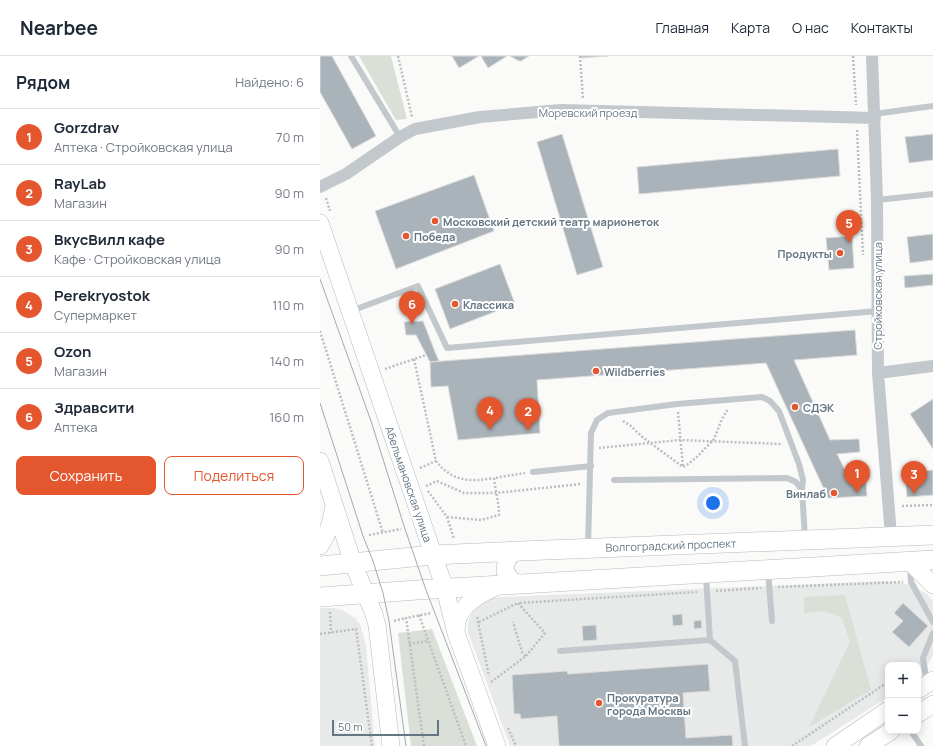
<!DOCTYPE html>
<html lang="ru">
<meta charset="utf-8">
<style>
:root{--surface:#fff;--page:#f2f2f3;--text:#1f2937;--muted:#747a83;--line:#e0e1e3;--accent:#e4572e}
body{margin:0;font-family:Manrope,sans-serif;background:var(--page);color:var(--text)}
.controls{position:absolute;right:12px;bottom:12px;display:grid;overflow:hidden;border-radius:8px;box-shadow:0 2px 10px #0003}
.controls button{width:36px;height:36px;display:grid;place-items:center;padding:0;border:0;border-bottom:1px solid var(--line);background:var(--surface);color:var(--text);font:20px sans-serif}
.scale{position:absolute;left:12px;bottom:10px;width:107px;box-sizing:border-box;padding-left:4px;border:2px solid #657683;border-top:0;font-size:11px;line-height:14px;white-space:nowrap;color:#657683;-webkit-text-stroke:3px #fff;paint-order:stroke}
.you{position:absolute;left:393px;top:447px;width:14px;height:14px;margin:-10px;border:3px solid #fff;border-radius:50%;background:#1a73e8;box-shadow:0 0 0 6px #1a73e833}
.badge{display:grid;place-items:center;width:26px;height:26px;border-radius:50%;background:var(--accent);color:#fff;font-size:13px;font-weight:700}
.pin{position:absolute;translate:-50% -33px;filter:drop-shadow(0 1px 2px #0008)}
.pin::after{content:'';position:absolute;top:21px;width:14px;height:12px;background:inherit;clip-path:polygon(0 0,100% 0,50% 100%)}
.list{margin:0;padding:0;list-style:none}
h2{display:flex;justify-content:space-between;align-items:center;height:52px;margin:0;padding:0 16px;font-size:17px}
h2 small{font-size:13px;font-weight:400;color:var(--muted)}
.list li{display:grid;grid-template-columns:26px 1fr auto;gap:12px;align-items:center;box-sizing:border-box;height:56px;padding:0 16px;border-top:1px solid var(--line)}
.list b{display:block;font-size:15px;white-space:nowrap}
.list p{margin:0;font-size:13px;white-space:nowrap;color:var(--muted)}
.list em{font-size:13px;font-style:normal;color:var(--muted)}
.actions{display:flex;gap:8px;padding:12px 16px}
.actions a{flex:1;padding:9px 0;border:1px solid var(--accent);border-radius:8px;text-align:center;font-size:14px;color:var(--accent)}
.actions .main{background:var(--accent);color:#fff}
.map{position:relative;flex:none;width:613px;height:690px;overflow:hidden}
header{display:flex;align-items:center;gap:24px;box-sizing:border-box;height:56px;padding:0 20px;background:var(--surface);border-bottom:1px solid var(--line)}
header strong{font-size:19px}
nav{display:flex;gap:22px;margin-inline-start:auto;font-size:14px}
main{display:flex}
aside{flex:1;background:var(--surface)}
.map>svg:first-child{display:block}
.built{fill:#e8e9e9}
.green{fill:#dadfd7}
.building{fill:#aab3b9;stroke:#dcdcda}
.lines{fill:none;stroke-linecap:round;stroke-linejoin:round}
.secondary-casing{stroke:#b3babf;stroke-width:18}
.primary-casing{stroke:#b5babe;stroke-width:20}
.path{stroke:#bbbfc2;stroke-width:2.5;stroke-dasharray:2 2;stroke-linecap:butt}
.service{stroke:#c3c8cc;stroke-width:6}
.minor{stroke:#c3c8cc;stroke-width:12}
.secondary{stroke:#fff;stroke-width:17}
.primary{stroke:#fff;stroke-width:19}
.tram{stroke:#a2aab0;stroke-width:1}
.poi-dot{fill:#e4572e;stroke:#fff;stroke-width:1.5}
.labels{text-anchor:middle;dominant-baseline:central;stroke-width:4;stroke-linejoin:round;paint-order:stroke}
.street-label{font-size:11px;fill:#657683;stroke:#fff}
.poi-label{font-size:11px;font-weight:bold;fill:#657683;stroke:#fff;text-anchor:start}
</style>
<header>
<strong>Nearbee</strong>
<nav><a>Главная</a><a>Карта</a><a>О нас</a><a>Контакты</a></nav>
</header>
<main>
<aside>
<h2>Рядом<small>Найдено: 6</small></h2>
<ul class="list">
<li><span class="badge">1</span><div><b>Gorzdrav</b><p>Аптека · Стройковская улица</p></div><em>70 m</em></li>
<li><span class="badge">2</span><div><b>RayLab</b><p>Магазин</p></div><em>90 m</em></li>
<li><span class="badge">3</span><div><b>ВкусВилл кафе</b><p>Кафе · Стройковская улица</p></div><em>90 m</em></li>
<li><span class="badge">4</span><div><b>Perekryostok</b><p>Супермаркет</p></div><em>110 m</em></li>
<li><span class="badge">5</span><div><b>Ozon</b><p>Магазин</p></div><em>140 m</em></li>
<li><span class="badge">6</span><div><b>Здравсити</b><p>Аптека</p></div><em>160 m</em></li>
</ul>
<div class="actions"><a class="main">Сохранить</a><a>Поделиться</a></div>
</aside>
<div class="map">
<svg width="613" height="690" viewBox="0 0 613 690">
<rect width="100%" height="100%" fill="#fafaf8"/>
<path class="built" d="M567 525 588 528 607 538 613 545V599L608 608 598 619V609H568V641L491 690H190L148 576V566L152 556 159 548 169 542 180 541Z
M0 552H14L22 554 35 562 40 568 46 589 55 690H0Z"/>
<path class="green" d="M39 0H71L87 63 76 64Z
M525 539 551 634 489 671 530 586 522 562 504 555 484 557V541Z
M112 573 157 690H91L78 577Z"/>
<path class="building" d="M0 0H12L56 80 32 93 0 36Z
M132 0H159L139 12Z
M161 0H187L168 12Z
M190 0H209L201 5 197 4Z
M260 0H288L261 2Z
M242 78 283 211 257 219 217 86Z
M613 78V104L589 107 585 81Z
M518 93 520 120 319 138 317 111Z
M154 119 174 175 76 213 55 155Z
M613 178V204L590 207 587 181Z
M532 180 534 212 509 214 506 182Z
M180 208 195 248 130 273 115 233Z
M613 218V229L585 232 584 220Z
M103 265 115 296 119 305 110 306 96 279H86L84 266Z
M535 274 537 299 474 304 510 384 539 383 540 396 517 398 525 414 545 413 547 440 508 442 446 307 217 324 220 377 138 384 128 330 111 331 110 306Z
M613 343V393L590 358Z
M613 414V439L587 441 585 417Z
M583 547 608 570 589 591 572 576 583 565 574 557Z
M362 558 363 569 353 570 352 559Z
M381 564 382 572 374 573V565Z
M276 569 277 584 263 585 262 570Z
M388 608 390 635 363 637 366 682 412 679 413 690H239L237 660 201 663 200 658H194L192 619 247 615 248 618Z"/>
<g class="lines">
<defs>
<path id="secondary" d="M0 167 125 533 136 577 177 690
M0 405 33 507 54 558 57 569 71 690
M0 490C9 477 12 464 14 449
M201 495C190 497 185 504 185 515L192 525 203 528
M589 505 613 529
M136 575C137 572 136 568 137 565 142 547 162 537 178 530
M598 634 613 624
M598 658 613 648
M515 690 568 654
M548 690 571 675"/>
<path id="primary" d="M0 510 113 499 201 495 613 479
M0 541 97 534 613 504"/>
</defs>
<use href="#secondary" class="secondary-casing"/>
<use href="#primary" class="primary-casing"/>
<path class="path" d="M78 0 92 61
M260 0 263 43
M533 0 536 49
M537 74 543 199
M6 142 10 155
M0 275 63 477
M94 303 116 405C132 426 151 426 174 422
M65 313 106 299
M358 356 363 411
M303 365 311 370 321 380 363 411 368 408 377 401 394 383 402 363 408 353
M279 392 360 384 461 388
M100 412 116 405
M106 430 117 425 144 437H176L261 428
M108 435 127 461 134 483
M582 450 613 449
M127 461 161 464 179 459C179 446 175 434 174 422L205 417
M49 479 81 473
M458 531 583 526
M396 535 441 532
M10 556 11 577
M99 559 146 690
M157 561 169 620
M74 565 86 562
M159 566 198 547
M0 578 36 573 52 690
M89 588 108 585
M206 600 225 577 198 547 377 536
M171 626 206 600 202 596 193 566
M188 672 196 690
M104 690 86 562 112 557
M472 690 568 626"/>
<path class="service" d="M31 0 80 81
M554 58 613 50
M557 144 613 138
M31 255 98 230 127 292 558 255
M213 416 271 410
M294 424 467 422 476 426 482 434 485 482
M268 491 271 377 277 364 288 357 357 348 442 341 450 345 459 355 479 408 483 424 482 434
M590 511 591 526 613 566
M448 515 452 565
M390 584 415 605 425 690
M240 595 390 584 386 520
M607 627 603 602 613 577
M591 675 601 690"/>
<path class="minor" d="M552 0 557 144 558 317 571 480
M0 131 26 118 80 81 95 73 160 61 241 54 555 62
M558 317 613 310"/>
<use href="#secondary" class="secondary"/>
<use href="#primary" class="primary"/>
<path class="tram" d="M0 223 51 365 85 473 106 534 166 690
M0 347 43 480 53 505 63 537 69 565 86 690"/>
</g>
<g class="poi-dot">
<circle cx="115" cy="165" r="4"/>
<circle cx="86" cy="180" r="4"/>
<circle cx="520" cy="197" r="4"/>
<circle cx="135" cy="248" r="4"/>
<circle cx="276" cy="315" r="4"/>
<circle cx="475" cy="351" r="4"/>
<circle cx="514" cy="437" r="4"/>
<circle cx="279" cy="647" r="4"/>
</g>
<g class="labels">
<g class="street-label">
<text x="268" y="56">Моревский проезд</text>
<text transform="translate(557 240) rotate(-90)">Стройковская улица</text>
<text transform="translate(89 428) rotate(71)">Абельмановская улица</text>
<text transform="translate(351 489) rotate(-2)">Волгоградский проспект</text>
</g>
<g class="poi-label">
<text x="123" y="165">Московский детский театр марионеток</text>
<text x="94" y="180">Победа</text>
<text x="512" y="197" text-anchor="end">Продукты</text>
<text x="143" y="248">Классика</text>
<text x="284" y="315">Wildberries</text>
<text x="483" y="351">СДЭК</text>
<text x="506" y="437" text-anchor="end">Винлаб</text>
<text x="287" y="641">Прокуратура<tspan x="287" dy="13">города Москвы</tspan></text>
</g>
</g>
</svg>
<div class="controls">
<button>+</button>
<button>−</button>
</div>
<div class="scale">50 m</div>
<div class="you"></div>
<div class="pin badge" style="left:537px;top:437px">1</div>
<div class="pin badge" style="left:208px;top:375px">2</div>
<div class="pin badge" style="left:594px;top:438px">3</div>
<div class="pin badge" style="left:170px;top:374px">4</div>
<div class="pin badge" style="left:529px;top:187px">5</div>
<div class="pin badge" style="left:92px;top:268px">6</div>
</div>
</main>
